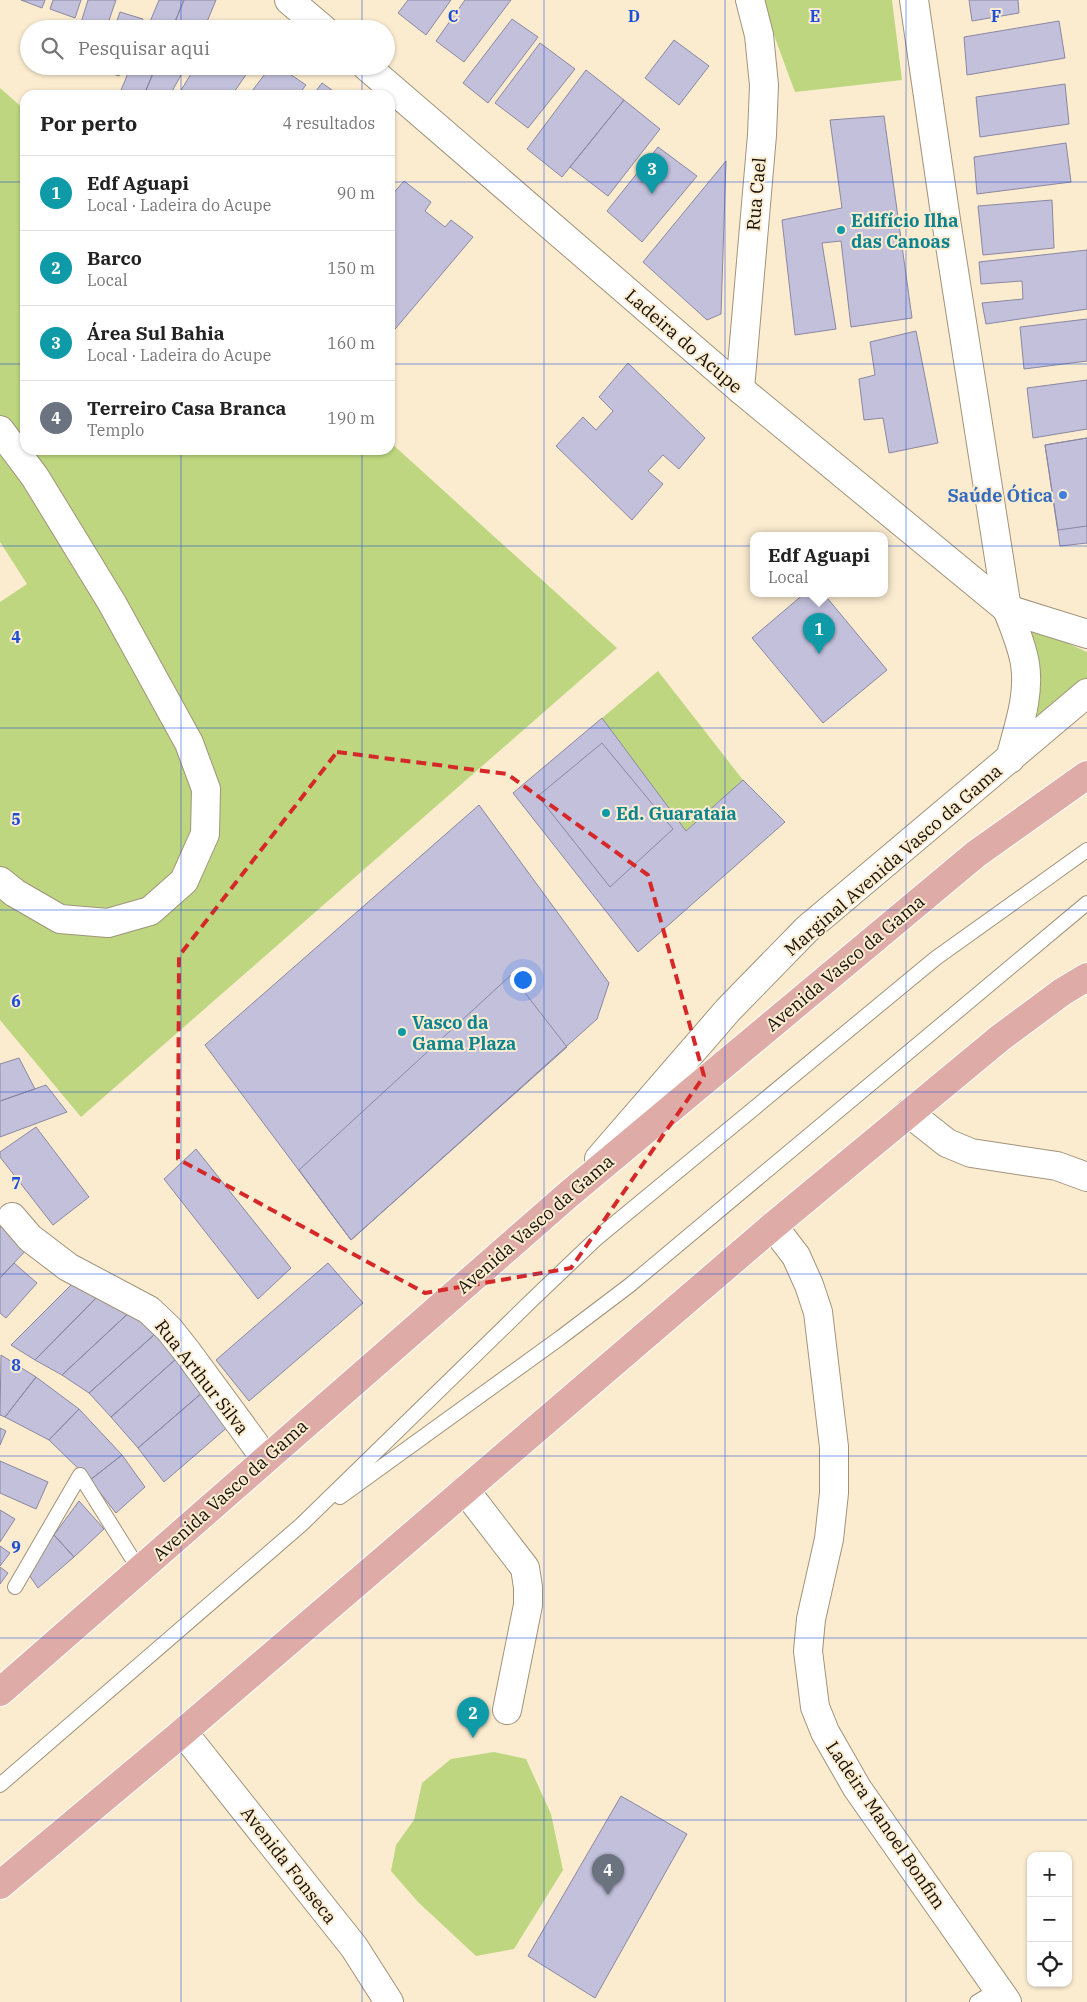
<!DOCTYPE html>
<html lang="pt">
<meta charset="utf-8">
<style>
:root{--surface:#fff;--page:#f6f6f6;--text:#222;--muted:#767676;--line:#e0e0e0;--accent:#8e6209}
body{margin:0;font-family:"IBM Plex Serif",serif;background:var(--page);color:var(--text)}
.controls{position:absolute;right:15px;bottom:15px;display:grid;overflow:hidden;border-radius:10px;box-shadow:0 1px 4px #0004}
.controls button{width:45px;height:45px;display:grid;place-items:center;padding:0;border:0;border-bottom:1px solid var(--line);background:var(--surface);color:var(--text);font:25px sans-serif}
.you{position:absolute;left:522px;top:979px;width:18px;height:18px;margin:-12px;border:4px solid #fff;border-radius:50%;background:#1a73e8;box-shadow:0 0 0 8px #1a73e833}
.badge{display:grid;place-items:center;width:32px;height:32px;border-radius:50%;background:var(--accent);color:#fff;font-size:16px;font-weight:700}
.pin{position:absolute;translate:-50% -41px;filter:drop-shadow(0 1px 2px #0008)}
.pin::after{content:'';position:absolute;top:26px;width:18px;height:15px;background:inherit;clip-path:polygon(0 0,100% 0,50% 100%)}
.popup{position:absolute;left:750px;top:532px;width:138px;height:65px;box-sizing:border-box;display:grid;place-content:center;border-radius:10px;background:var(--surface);filter:drop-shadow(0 1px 4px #0005);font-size:16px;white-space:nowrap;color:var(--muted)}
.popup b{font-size:19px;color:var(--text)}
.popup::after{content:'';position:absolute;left:50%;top:100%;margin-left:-10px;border:10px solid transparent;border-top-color:var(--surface)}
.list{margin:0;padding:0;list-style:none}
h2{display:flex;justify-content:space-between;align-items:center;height:65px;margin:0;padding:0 20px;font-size:21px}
h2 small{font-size:16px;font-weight:400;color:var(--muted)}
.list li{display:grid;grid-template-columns:32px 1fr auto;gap:15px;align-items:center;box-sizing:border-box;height:75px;padding:0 20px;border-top:1px solid var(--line)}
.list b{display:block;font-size:19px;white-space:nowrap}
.list p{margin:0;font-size:16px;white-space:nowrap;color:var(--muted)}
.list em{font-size:16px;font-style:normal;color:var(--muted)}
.icon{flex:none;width:28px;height:28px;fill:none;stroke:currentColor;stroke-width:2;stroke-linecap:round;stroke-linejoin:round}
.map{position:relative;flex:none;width:1087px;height:2002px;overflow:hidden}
.search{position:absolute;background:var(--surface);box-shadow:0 1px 4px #0004;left:20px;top:20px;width:375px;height:55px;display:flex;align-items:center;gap:12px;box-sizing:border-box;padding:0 18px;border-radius:28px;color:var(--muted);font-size:19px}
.panel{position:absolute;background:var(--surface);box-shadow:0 1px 4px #0004;left:20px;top:90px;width:375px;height:365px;border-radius:15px}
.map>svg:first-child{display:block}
.green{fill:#bdd67f}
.building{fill:#c3c0dc;stroke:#8a87a1}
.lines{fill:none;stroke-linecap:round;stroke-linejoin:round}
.service-casing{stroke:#a1937a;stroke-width:16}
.minor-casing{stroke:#a1937a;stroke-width:30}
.tertiary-casing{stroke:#a1937a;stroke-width:30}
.primary-casing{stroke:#fff;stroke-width:30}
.service{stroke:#fff;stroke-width:14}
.minor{stroke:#fff;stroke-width:28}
.tertiary{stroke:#fff;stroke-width:28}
.primary{stroke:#dfaba6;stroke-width:28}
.marked{fill:none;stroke:#d62828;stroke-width:4;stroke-dasharray:10 6;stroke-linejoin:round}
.grid{fill:none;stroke:#1d4ed8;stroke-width:1;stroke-opacity:0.55}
.culture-dot{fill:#0f9aa8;stroke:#fbecd0;stroke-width:2}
.shop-dot{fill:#3f7fe0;stroke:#fbecd0;stroke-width:2}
.labels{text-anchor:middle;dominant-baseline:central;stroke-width:4;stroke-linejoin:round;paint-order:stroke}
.street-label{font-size:18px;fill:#140f06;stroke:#fbecd0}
.culture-label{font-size:18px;font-weight:bold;fill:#0d838f;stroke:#fbecd0;text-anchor:start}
.shop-label{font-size:18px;font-weight:bold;fill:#366cbe;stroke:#fbecd0;text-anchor:end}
.grid-label{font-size:16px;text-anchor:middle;font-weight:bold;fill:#1d4ed8;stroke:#fbecd0;stroke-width:4;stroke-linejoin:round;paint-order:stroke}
</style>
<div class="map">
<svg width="1087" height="2002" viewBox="0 0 1087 2002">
<rect width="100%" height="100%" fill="#fbecd0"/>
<path class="green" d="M761 0H892L902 80 795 92Z
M0 88 25 110V450H390V442L617 648 81 1117 0 1020V602L27 584 0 542Z
M1029 626 1087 652V681L1031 731Z
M658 671 743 780 686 831 602 718Z
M494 1752 526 1759 551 1814 563 1870 514 1949 476 1956 418 1902 391 1871 396 1845 414 1820 422 1783 451 1759Z"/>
<path class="building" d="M21 0H45L42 8Z
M53 0H81L75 18 50 9Z
M88 0H116L106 29H79Z
M159 0H184L172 29H147Z
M184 0H216L204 29H172Z
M408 0H451L426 35 398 13Z
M465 0H511L464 62 436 41Z
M969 0H1018L1019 13 972 21Z
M120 12 143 19 139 29H114Z
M512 19 538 37 488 103 463 83Z
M1059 21 1065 58 967 75 964 37Z
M674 40 709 66 679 105 645 78Z
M540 43 575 69 528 128 495 103Z
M98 66H123L119 76 97 69Z
M131 66H156L144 95H119Z
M156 66H186L170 95H144Z
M196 66H252L232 95H178Z
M271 66H278L306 85 298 95H249Z
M586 70 624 100 562 177 527 149Z
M322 83 339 95H313Z
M1065 84 1069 124 980 137 976 97Z
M624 100 660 129 608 196 570 167Z
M884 116 912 318 851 327 841 241 822 243 836 329 795 335 782 220 842 208 830 120Z
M1066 143 1071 182 977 194 974 157Z
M658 147 697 176 642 242 607 211Z
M726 161 721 314 707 320 643 262Z
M404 181 431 202 425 211 445 227 451 220 473 237 390 335V197Z
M1052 200 1054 248 983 255 978 206Z
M1087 250V309L986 324 982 303 1023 299 1022 281 981 284 979 262Z
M1087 319V361L1024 369 1020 327Z
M916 331 938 443 889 453 883 418 864 420 859 379 875 375 870 342Z
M628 363 705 438 679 469 663 455 648 471 663 484 632 520 556 446 583 417 596 430 613 411 599 397Z
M1087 380V429L1033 438 1027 388Z
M1087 438V543L1060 546 1045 445Z
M1087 438V526L1058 530 1045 445Z
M805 593H823L887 670 823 723 752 638Z
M602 718 686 831 743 780 785 822 638 952 513 793Z
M602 743 673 829 610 887 538 796Z
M479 805 609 983 597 1019 351 1240 205 1045Z
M511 975 567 1047 351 1240 299 1170Z
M19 1058 35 1089 0 1101V1064Z
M46 1085 67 1112 0 1137V1101Z
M36 1127 89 1197 53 1225 0 1157V1152Z
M196 1149 291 1268 258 1299 164 1179Z
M5 1221 29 1247 0 1278V1228Z
M14 1263 37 1283 6 1318 0 1313V1278Z
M328 1263 363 1303 249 1401 216 1360Z
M75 1281 101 1293 35 1360 11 1345Z
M101 1293 134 1308 62 1375 35 1360Z
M134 1308 155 1334 89 1393 62 1375Z
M155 1334 176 1359 111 1417 89 1393Z
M1 1355 36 1377 5 1417 0 1415Z
M176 1359 203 1392 138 1448 111 1417Z
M36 1377 79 1409 49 1440 5 1417Z
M203 1392 230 1425 164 1482 138 1448Z
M79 1409 122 1455 90 1480 49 1440Z
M0 1428 6 1431 0 1445Z
M122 1455 145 1487 116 1513 90 1480Z
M0 1461 48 1482 36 1509 0 1493Z
M79 1501 104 1529 74 1557 54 1535Z
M0 1510 15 1519 0 1542Z
M54 1535 74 1557 38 1588 25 1569Z
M0 1546 10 1553 0 1566Z
M0 1567 8 1573 0 1584Z
M621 1796 687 1834 595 1998 528 1956Z"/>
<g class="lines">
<defs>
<path id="service" d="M340 1497 560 1338 630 1285 1087 903
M15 1587 80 1475 140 1571
M0 1785 301 1525 533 1299 597 1238 936 958 1087 850
M977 2002 999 1989"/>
<path id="minor" d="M914 0 946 220 1007 609
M740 389 762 135 764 85 759 35 750 0
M0 430 35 477 112 603 189 743 206 789 205 834 184 881 150 911 108 923 60 919 15 893 0 881
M909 1113 947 1143 971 1153 1057 1166 1087 1177
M12 1217 30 1238 68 1267 149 1310 169 1329 188 1353 265 1458
M465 1490 525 1568 528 1587V1605L507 1710
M183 1732 354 1947 389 2002"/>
<path id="tertiary" d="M289 0 323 29
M366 66 740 389 1007 609 1087 634
M1007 609C1014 627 1022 645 1025 664 1030 696 1018 728 1010 759
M599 1159 728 1010 807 929 1087 693
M773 1226 796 1256 809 1285 818 1312 834 1447V1493L829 1539 811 1619 808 1651 815 1707 825 1732 857 1788 1007 2002"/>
<path id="primary" d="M0 1692 569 1194 976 854 1087 775
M0 1885 183 1732 773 1226 1000 1038 1062 992 1087 977"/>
</defs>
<use href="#service" class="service-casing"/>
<use href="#minor" class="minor-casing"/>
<use href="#tertiary" class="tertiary-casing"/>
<use href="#primary" class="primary-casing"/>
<use href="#service" class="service"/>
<use href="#minor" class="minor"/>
<use href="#tertiary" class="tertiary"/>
<use href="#primary" class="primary"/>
</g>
<path class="marked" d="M337 752 507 774 648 875 704 1076 571 1268 425 1293 178 1159 179 956Z"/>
<path class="grid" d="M181 0V29M362 0V29M544 0V2002M725 0V2002M906 0V2002M181 66V95M362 66V95M0 182H25M390 182H1087M0 364H25M390 364H1087M181 450V2002M362 450V2002M0 546H1087M0 728H1087M0 910H1087M0 1092H1087M0 1274H1087M0 1456H1087M0 1638H1087M0 1820H1087"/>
<g class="culture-dot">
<circle cx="841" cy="230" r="5"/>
<circle cx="606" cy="813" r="5"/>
<circle cx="402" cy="1032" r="5"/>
</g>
<circle class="shop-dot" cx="1063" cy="495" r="5"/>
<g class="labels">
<g class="street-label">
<text transform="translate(756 194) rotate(-85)">Rua Cael</text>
<text transform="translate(684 341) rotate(41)">Ladeira do Acupe</text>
<text transform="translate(893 860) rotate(-41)">Marginal Avenida Vasco da Gama</text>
<text transform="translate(845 963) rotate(-40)">Avenida Vasco da Gama</text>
<text transform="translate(535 1224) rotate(-41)">Avenida Vasco da Gama</text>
<text transform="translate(202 1377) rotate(52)">Rua Arthur Silva</text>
<text transform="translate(230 1490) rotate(-42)">Avenida Vasco da Gama</text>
<text transform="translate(886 1825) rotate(56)">Ladeira Manoel Bonfim</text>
<text transform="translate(289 1865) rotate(52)">Avenida Fonseca</text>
</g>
<g class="culture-label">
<text x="851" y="220">Edifício Ilha<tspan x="851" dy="21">das Canoas</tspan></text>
<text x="616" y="813">Ed. Guarataia</text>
<text x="412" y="1022">Vasco da<tspan x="412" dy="21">Gama Plaza</tspan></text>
</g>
<g class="shop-label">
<text x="1053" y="495">Saúde Ótica</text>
</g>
</g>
<g class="grid-label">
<text x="453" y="22">C</text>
<text x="634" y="22">D</text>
<text x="815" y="22">E</text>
<text x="996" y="22">F</text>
<text x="16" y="643">4</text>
<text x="16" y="825">5</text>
<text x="16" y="1007">6</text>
<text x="16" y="1189">7</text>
<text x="16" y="1371">8</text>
<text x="16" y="1553">9</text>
</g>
</svg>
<div class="controls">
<button>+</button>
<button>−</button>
<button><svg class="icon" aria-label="locate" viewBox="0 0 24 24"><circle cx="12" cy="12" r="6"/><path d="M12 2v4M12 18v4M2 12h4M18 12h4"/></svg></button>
</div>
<div class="you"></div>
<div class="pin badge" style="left:819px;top:654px;background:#0f9aa8">1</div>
<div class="popup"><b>Edf Aguapi</b>Local</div>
<div class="pin badge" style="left:473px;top:1738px;background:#0f9aa8">2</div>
<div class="pin badge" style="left:652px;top:194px;background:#0f9aa8">3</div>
<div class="pin badge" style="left:608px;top:1895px;background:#6b7280">4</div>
<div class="search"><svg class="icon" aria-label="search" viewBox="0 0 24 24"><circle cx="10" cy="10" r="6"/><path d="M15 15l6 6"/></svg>Pesquisar aqui</div>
<section class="panel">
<h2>Por perto<small>4 resultados</small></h2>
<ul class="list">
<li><span class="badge" style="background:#0f9aa8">1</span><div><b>Edf Aguapi</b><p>Local · Ladeira do Acupe</p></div><em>90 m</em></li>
<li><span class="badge" style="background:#0f9aa8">2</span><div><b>Barco</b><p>Local</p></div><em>150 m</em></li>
<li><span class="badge" style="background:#0f9aa8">3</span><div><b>Área Sul Bahia</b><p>Local · Ladeira do Acupe</p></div><em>160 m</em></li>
<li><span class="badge" style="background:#6b7280">4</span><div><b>Terreiro Casa Branca</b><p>Templo</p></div><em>190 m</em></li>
</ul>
</section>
</div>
